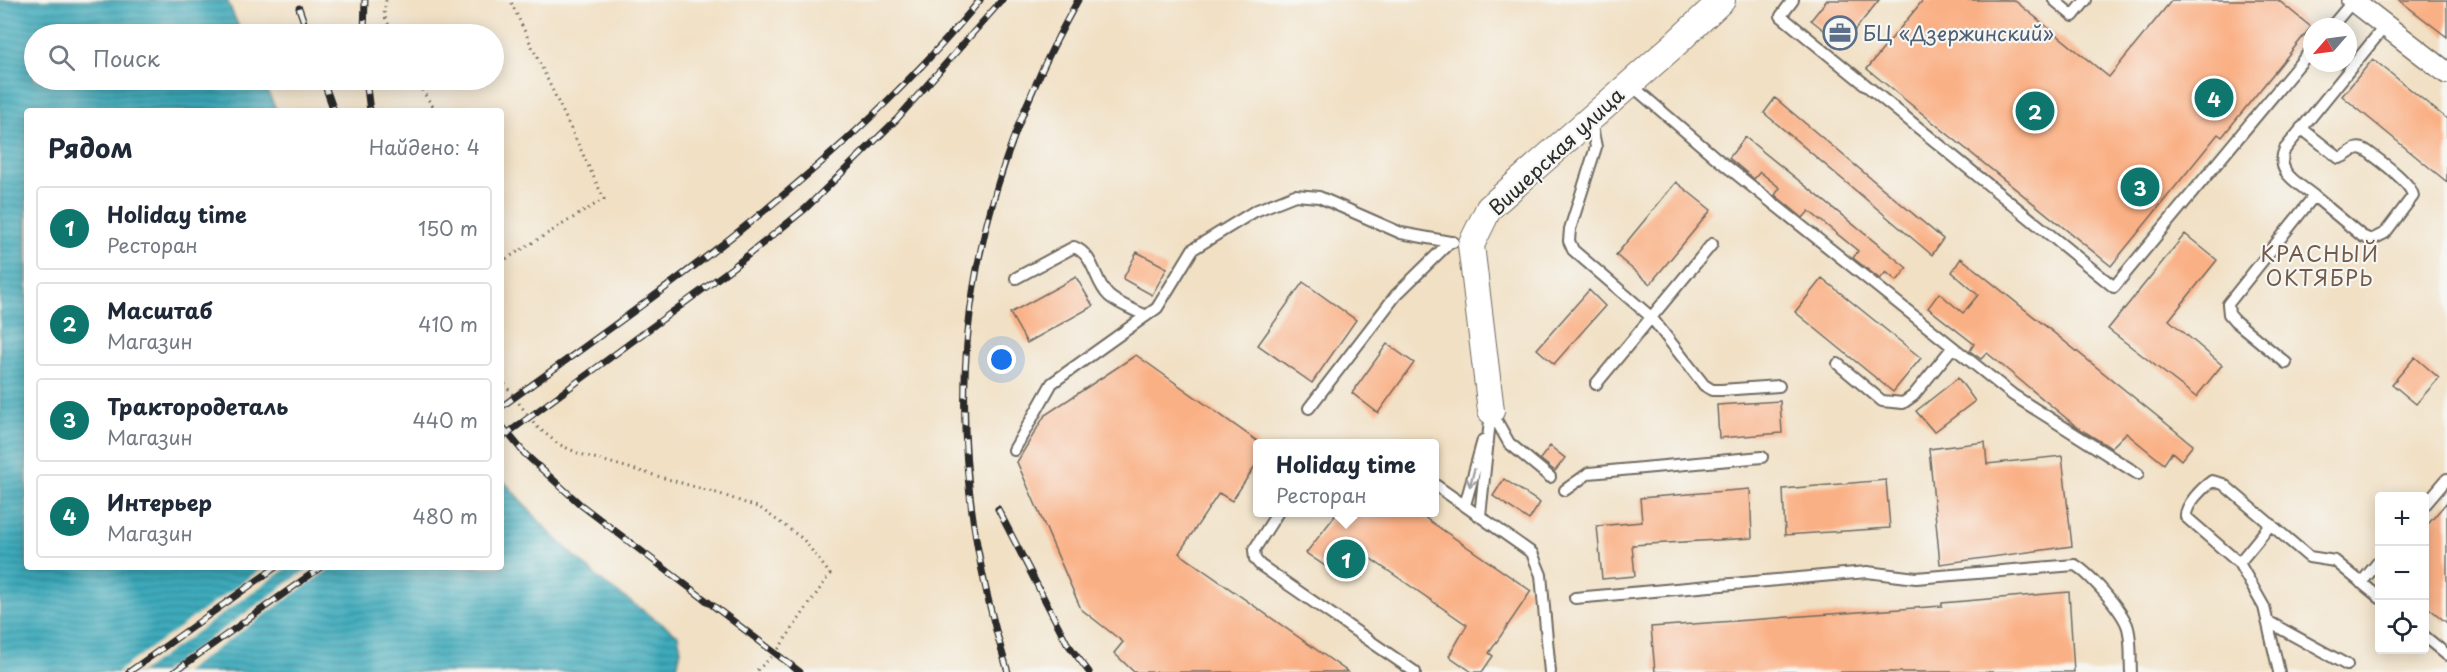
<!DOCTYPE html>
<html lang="ru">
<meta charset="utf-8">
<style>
:root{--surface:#fff;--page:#f2f2f3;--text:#1f2937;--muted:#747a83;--line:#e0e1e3;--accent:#0f766e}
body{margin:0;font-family:"Playpen Sans",sans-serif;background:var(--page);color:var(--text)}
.controls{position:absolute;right:18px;bottom:18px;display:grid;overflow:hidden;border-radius:6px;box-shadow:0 3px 15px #0003}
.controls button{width:54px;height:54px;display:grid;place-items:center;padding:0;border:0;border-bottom:2px solid var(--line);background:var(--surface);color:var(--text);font:30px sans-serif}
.compass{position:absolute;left:2303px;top:18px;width:54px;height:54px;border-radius:50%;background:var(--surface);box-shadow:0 3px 15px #0003;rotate:242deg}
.you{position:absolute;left:1002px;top:360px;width:21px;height:21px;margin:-15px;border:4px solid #fff;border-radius:50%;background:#1a73e8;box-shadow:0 0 0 9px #1a73e833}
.badge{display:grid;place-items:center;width:39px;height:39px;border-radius:50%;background:var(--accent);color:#fff;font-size:20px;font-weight:700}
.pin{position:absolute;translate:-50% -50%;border:3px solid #fff;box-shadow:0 2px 6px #0006}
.popup{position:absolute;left:1253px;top:439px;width:186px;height:78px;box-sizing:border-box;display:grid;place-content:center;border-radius:6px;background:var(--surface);filter:drop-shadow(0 2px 4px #0005);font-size:20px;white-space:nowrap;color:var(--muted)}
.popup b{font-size:22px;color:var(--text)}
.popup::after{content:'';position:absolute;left:50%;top:100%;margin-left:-12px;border:12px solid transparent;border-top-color:var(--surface)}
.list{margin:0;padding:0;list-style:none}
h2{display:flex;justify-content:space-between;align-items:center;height:78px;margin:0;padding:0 24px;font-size:26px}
h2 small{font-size:20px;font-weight:400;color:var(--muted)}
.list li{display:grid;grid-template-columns:39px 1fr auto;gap:18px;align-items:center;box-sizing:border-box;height:84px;margin:0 12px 12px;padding:0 12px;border:2px solid var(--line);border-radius:6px}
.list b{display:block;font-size:22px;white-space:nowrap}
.list p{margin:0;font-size:20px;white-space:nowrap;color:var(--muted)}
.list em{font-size:20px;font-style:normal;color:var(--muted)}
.icon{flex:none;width:33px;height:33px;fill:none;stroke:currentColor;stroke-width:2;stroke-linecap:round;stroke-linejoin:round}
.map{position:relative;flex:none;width:2447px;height:672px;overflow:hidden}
.search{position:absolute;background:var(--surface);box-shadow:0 3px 15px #0003;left:24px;top:24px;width:480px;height:66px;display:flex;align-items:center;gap:15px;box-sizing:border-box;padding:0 21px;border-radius:33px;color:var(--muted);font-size:22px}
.panel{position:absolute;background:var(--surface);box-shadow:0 3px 15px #0003;left:24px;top:108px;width:480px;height:462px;border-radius:6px}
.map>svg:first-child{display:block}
.water{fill:url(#water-rules);stroke:#346a73;stroke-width:1.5}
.pier{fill:#f1e0c4}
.building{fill:#fab085}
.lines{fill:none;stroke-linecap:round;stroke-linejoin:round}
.service-casing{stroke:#706a61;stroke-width:14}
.minor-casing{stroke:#706a61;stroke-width:24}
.tertiary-casing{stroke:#706a61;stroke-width:28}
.path{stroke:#706a61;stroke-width:3;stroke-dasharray:1.5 4.5;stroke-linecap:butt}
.service{stroke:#fff;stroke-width:10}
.minor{stroke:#fff;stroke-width:21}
.tertiary{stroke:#fff;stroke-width:26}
.rail-casing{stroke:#2b2b2b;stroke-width:7}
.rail{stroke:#f6f6f2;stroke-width:4.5;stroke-dasharray:14;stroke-linecap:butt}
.oneway{stroke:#a0a0a0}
.labels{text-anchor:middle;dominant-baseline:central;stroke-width:4.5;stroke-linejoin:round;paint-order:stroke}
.service-label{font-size:20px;fill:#4e5e75;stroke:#f6f6f2;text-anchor:start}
.street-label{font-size:20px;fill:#2b2b2b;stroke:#f6f6f2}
.neighbourhood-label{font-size:21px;letter-spacing:1.5px;fill:#735a4a;stroke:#f6f6f2}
</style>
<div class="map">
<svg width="2447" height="672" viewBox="0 0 2447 672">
<defs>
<pattern id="water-rules" width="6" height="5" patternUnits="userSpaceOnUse" patternTransform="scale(1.5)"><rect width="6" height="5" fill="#3caabb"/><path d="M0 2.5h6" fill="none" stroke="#338b98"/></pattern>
</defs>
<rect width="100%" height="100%" fill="#f6f6f2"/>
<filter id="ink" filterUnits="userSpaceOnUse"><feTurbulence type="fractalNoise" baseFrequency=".0167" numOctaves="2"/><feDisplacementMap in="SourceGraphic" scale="12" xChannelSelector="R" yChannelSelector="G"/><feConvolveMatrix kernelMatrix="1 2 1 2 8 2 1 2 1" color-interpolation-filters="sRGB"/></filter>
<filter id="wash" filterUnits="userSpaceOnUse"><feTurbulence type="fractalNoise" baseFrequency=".008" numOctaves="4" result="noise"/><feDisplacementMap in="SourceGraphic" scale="24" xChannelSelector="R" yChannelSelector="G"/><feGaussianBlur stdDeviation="1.35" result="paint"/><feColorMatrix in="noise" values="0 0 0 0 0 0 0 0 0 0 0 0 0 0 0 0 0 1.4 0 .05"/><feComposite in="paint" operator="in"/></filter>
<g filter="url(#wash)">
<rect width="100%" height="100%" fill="#f1e0c4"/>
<path class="water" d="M0 0H227L242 34H34V80H262L277 111H27V567H501V478L549 532 604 583 678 635 681 650 676 672H0Z"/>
<path class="pier" d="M264 567H288L141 672H117Z
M310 567H332L184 672H163Z"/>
<g id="blocks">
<path class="building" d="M1827 0H1879L1843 45 1811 20Z
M1923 0H2014L2109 77 2172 0H2278L2311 27 2222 137 2218 134 2111 266 1867 69Z
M2399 0H2447V37Z
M2373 59 2447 119V182L2342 96Z
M1775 98 1943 239 1932 255 1764 113Z
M1745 137 1907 268 1897 281 1886 272 1880 279 1853 258 1858 251 1809 211 1803 218 1775 195 1780 188 1760 172 1754 179 1729 158Z
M1676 182 1711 210 1650 284 1616 255Z
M2185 234 2217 260 2169 320 2222 365 2196 397 2108 329Z
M1137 252 1167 268 1152 295 1123 279Z
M1961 258 2193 445 2181 460 2172 452 2164 464 2126 433 2111 448 2077 427 1987 353 1981 359 1970 351 1974 344 1928 308 1939 293 1963 313 1978 295 1952 272Z
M1076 277 1093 306 1027 343 1010 313Z
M1822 278 1921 358 1893 392 1795 312Z
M1303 282 1356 320 1312 383 1258 345Z
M1589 290 1605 306 1554 364 1537 349Z
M1387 344 1414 363 1378 413 1352 393Z
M1136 355 1257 441V463L1232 501 1219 493 1179 553 1348 672H1134L1114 653 1123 642 1081 609 1017 462 1045 415Z
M2415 357 2439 378 2416 404 2392 384Z
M1958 378 1975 401 1934 432 1916 411Z
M1780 401 1782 433 1719 438 1717 405Z
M1985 442 1987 464 2062 456 2072 546 1940 564 1929 449Z
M1550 446 1565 458 1555 471 1540 459Z
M1504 479 1540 503 1529 520 1493 496Z
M1886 480 1890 528 1785 535 1783 489Z
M1750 489 1752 538 1632 545 1635 576 1602 579 1597 526 1642 522 1640 498Z
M2447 502V623L2424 604V529Z
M1337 513H1418L1531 591 1489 653 1493 656 1482 672H1472L1449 656 1467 625 1355 548 1346 562 1342 560 1334 572 1306 553Z
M2069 592 2074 672H1655L1651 627 1942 606V603Z"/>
</g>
</g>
<g filter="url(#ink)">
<use href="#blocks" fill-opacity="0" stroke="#706a61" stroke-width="1.5"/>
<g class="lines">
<defs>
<path id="service" d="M1793 0 1781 16 2114 287 2312 49
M2054 0 2073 16 2086 0
M2331 27 2353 1
M1630 84 1715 157 2013 395 2138 474
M1591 122 1596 147 1570 229 1569 241 1573 250 1651 317 1704 385 1712 390H1721L1779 386
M2301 128 2339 158C2351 155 2354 143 2367 151 2379 160 2411 182 2413 196L2385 233 2371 240 2362 236 2314 196
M1016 278 1074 247C1095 255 1094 282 1109 296 1118 304 1135 310 1146 316
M2286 363 2235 321 2229 314 2228 304 2314 196C2298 183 2274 172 2285 149L2385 26
M1838 364 1882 401 1903 403 1913 396 1953 347
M1596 384 1712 244
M1309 408 1396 295 1450 242H1453
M1491 411 1509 443 1550 477
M1014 450 1052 383 1157 308 1193 249 1255 211 1295 195 1319 197 1401 233 1450 242
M1434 484 1532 553 1541 575 1550 672
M1565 490 1589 473 1762 457
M1465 505 1483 440
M2424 506 2447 479
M1278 512 1254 550 1255 559 1260 565 1415 672
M1480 516 1491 411
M2239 563 2271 524
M2361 583 2380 560
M1575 598 1867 572 1916 578 2075 565C2090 574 2120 608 2127 625 2132 638 2130 658 2131 672
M2267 621 2347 665
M2424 636 2447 655
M2279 672 2264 607 2239 563 2186 517C2185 505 2202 488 2212 481L2223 484 2309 557 2335 561 2380 598"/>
<path id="minor" d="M2352 0 2447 73"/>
<path id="tertiary" d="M1491 411 1471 245 1489 208 1673 46 1722 0"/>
</defs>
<use href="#service" class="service-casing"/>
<use href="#minor" class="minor-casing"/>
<use href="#tertiary" class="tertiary-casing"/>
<path class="path" d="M386 0 384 15 393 34
M415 80 436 111
M501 262 604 199 510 0
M501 379 535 425 558 444 580 454 720 494 760 508 803 539 830 574 775 654 755 672"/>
<use href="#service" class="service"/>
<use href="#minor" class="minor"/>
<use href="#tertiary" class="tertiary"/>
<defs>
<path id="rail" d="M299 8 308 34
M364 34 365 0
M323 80 334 111
M366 80 370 111
M501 407C629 315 758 225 872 116 910 79 947 41 980 0
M501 425 525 454 581 505 800 672
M501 438 732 268 805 209 897 119 1002 0
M998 509 1067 643 1089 672
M129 672 276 567
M174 672 321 567
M1008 672C933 430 954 221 1078 0"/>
</defs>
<use href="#rail" class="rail-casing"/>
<use href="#rail" class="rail"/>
</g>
<defs><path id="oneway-shaft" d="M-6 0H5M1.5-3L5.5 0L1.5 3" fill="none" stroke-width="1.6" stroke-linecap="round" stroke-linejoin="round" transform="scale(1.5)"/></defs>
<use class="oneway" href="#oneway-shaft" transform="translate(1472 478) rotate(105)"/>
</g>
<defs>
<symbol id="office-ring" viewBox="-11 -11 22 22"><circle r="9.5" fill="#f6f6f2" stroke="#5c6f8a" stroke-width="1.5"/><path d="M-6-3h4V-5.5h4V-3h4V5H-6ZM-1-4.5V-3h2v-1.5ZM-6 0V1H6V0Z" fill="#5c6f8a"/></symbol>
</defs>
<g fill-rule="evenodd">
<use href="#office-ring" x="1821" y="14" width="38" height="38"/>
</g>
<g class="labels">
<g class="service-label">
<text x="1863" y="33">БЦ «Дзержинский»</text>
</g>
<g class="street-label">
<text transform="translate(1556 151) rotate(-43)">Вишерская улица</text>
</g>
<g class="neighbourhood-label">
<text x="2320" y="253">КРАСНЫЙ<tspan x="2320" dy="24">ОКТЯБРЬ</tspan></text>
</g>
</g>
</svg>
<div class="controls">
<button>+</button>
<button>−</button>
<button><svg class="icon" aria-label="locate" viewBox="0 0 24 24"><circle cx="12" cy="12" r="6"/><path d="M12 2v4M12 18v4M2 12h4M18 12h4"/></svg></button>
</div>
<svg class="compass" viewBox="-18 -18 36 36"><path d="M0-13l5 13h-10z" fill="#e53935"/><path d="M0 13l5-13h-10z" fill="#747a83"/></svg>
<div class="you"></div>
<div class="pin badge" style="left:1346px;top:559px">1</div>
<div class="popup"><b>Holiday time</b>Ресторан</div>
<div class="pin badge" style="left:2035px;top:111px">2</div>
<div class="pin badge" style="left:2140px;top:187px">3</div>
<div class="pin badge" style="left:2214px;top:98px">4</div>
<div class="search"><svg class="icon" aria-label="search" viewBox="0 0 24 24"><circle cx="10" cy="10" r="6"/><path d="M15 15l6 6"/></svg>Поиск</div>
<section class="panel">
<h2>Рядом<small>Найдено: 4</small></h2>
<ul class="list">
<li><span class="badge">1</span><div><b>Holiday time</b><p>Ресторан</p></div><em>150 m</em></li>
<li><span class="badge">2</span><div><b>Масштаб</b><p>Магазин</p></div><em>410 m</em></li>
<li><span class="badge">3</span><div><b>Трактородеталь</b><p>Магазин</p></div><em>440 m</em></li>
<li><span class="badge">4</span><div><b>Интерьер</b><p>Магазин</p></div><em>480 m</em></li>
</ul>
</section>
</div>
